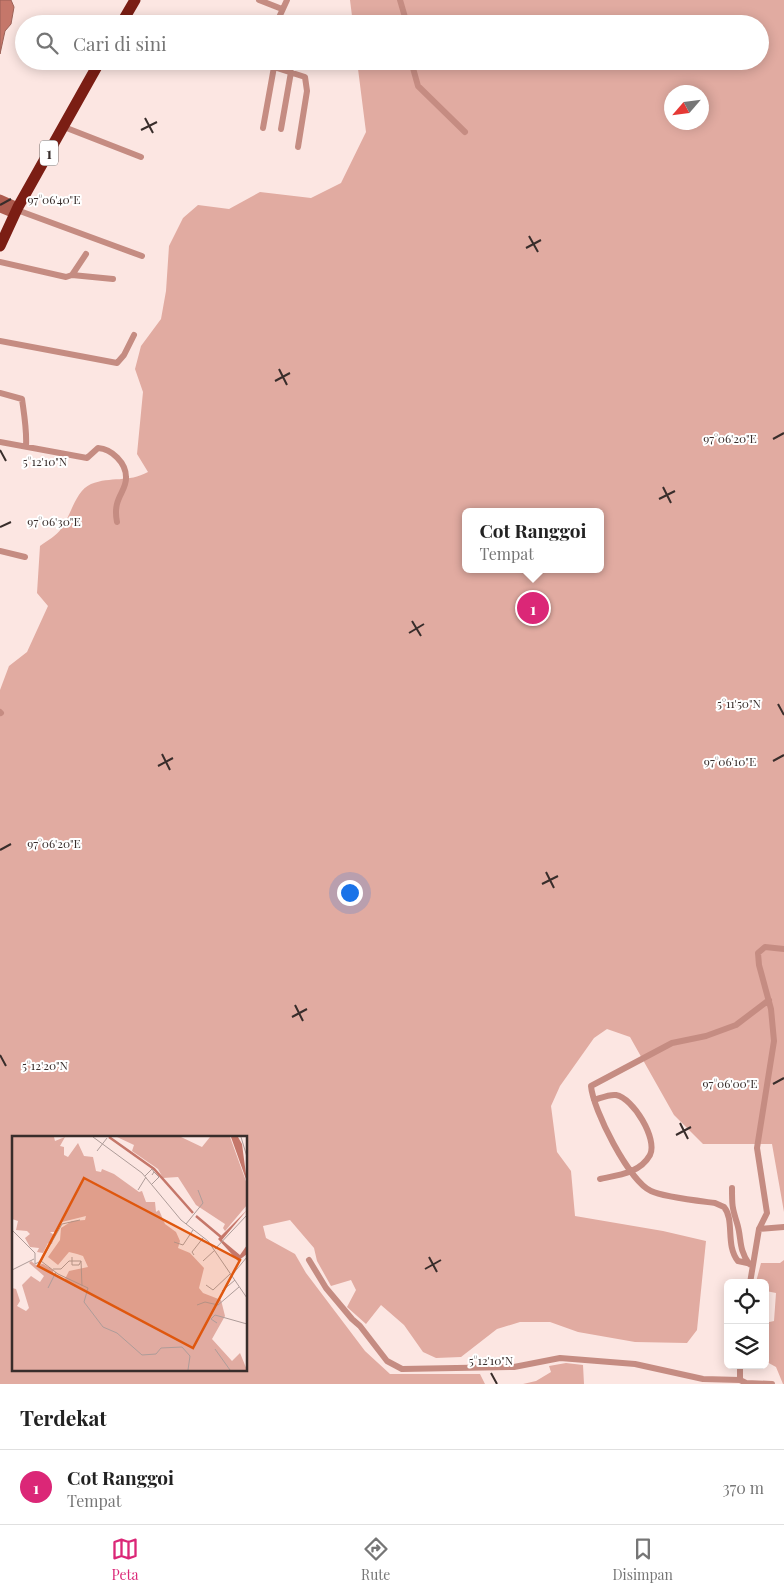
<!DOCTYPE html>
<html lang="id">
<meta charset="utf-8">
<style>
:root{--surface:#fff;--page:#f6f6f6;--text:#222;--muted:#767676;--line:#e0e0e0;--accent:#db2777}
body{margin:0;font-family:"Playfair Display",serif;background:var(--page);color:var(--text)}
.controls{position:absolute;right:15px;bottom:15px;display:grid;overflow:hidden;border-radius:8px;box-shadow:0 2px 12px #0003}
.controls button{width:45px;height:45px;display:grid;place-items:center;padding:0;border:0;border-bottom:1px solid var(--line);background:var(--surface);color:var(--text);font:25px sans-serif}
.compass{position:absolute;left:664px;top:85px;width:45px;height:45px;border-radius:50%;background:var(--surface);box-shadow:0 2px 12px #0003;rotate:242deg}
.you{position:absolute;left:349px;top:892px;width:18px;height:18px;margin:-12px;border:4px solid #fff;border-radius:50%;background:#1a73e8;box-shadow:0 0 0 8px #1a73e833}
.badge{display:grid;place-items:center;width:32px;height:32px;border-radius:50%;background:var(--accent);color:#fff;font-size:16px;font-weight:700}
.pin{position:absolute;translate:-50% -50%;border:2px solid #fff;box-shadow:0 1px 5px #0006}
.popup{position:absolute;left:462px;top:508px;width:142px;height:65px;box-sizing:border-box;display:grid;place-content:center;border-radius:8px;background:var(--surface);filter:drop-shadow(0 1px 4px #0005);font-size:16px;white-space:nowrap;color:var(--muted)}
.popup b{font-size:19px;color:var(--text)}
.popup::after{content:'';position:absolute;left:50%;top:100%;margin-left:-10px;border:10px solid transparent;border-top-color:var(--surface)}
.list{margin:0;padding:0;list-style:none}
h2{display:flex;justify-content:space-between;align-items:center;height:65px;margin:0;padding:0 20px;font-size:21px}
h2 small{font-size:16px;font-weight:400;color:var(--muted)}
.list li{display:grid;grid-template-columns:32px 1fr auto;gap:15px;align-items:center;box-sizing:border-box;height:75px;padding:0 20px;border-top:1px solid var(--line)}
.list b{display:block;font-size:19px;white-space:nowrap}
.list p{margin:0;font-size:16px;white-space:nowrap;color:var(--muted)}
.list em{font-size:16px;font-style:normal;color:var(--muted)}
.icon{flex:none;width:28px;height:28px;fill:none;stroke:currentColor;stroke-width:2;stroke-linecap:round;stroke-linejoin:round}
.map{position:relative;flex:none;width:784px;height:1384px;overflow:hidden}
.search{position:absolute;background:var(--surface);box-shadow:0 2px 12px #0003;left:15px;right:15px;top:15px;height:55px;display:flex;align-items:center;gap:12px;box-sizing:border-box;padding:0 18px;border-radius:28px;color:var(--muted);font-size:19px}
.sheet{height:140px;background:var(--surface)}
nav{display:flex;justify-content:space-around;align-items:center;box-sizing:border-box;height:70px;border-top:1px solid var(--line);background:var(--surface);font-size:14px;color:var(--muted)}
nav a{display:grid;justify-items:center;gap:2px}
nav .on{color:var(--accent)}
.map>svg:first-child{display:block}
.green{fill:#e1aba1;fill-rule:evenodd}
.water{fill:#c5776a;stroke:#9b6157}
.lines{fill:none;stroke-linecap:round;stroke-linejoin:round}
.street{stroke:#c58c82;stroke-width:6}
.secondary{stroke:#ad5b4e;stroke-width:9}
.highway{stroke:#7b1e14;stroke-width:11}
.ticks{fill:none;stroke:#382d2b;stroke-width:2}
.labels{text-anchor:middle;dominant-baseline:central;stroke-width:4;stroke-linejoin:round;paint-order:stroke}
.shield{fill:#fff;stroke:#746c6b;stroke-width:1}
.shield-label{font-size:15px;font-weight:bold;fill:#382d2b}
.inset-river{fill:none;stroke:#c5776a;stroke-width:2.5}
.inset-road{fill:none;stroke:#ae9c99;stroke-width:1}
.view{fill:#df570e;fill-opacity:0.15;stroke:#df570e;stroke-width:2.5}
.inset-edge{fill:none;stroke:#382d2b;stroke-width:2.5}
.ticks-label{font-size:12px;text-anchor:middle;fill:#382d2b;stroke:#fff;stroke-width:4;stroke-linejoin:round;paint-order:stroke}
</style>
<div class="map">
<svg width="784" height="1384" viewBox="0 0 784 1384">
<rect width="100%" height="100%" fill="#fce6e2"/>
<path class="green" d="M350 0H784V1212L772 1144H703L674 1115 630 1037 607 1029 594 1038 560 1086 551 1106 557 1152 571 1171 575 1216 663 1231 706 1241 697 1330 687 1343 635 1342 578 1332 550 1322H520L497 1329 461 1357 436 1358 423 1352 404 1325 381 1305 366 1324 347 1307 356 1290 351 1280 331 1286 317 1261 314 1248 290 1220 263 1226 266 1238 295 1254 306 1273 365 1351 390 1374H480L485 1384H0V690L9 666 27 652 48 606 37 593 40 546C47 541 57 535 61 529 71 516 75 491 91 484 111 476 128 483 148 472L137 454 143 392 135 369 141 346 161 319 166 291 169 246 183 218 198 205 229 209 260 192 311 198 341 183 366 132 357 61H760V24H353ZM672 92H702V122H672ZM466 512H600V569H466ZM14 1138H246V1370H14Z
M784 1260V1384H783L776 1367 765 1361V1323L774 1321 776 1293 766 1291 765 1283 756 1282 761 1263H780Z
M566 1363 583 1365 584 1384H523L536 1381 551 1372 549 1366Z"/>
<path class="water" d="M0 0H11L14 7 11 24 5 31 0 54Z"/>
<g class="lines">
<path class="street" d="M259 0 282 9
M400 0 407 24
M126 16 148 24
M276 24 287 0
M155 61 171 67
M255 61 305 77 307 91 298 147
M411 61 418 86 465 132
M64 127 141 157
M263 128 274 67
M281 129 291 72
M17 210 142 256
M0 262 66 277 72 275 86 254
M72 275 113 279
M0 341 117 363 124 355 134 335
M0 393 22 399C24 414 27 430 26 446
M0 442 87 458 98 448C112 449 126 463 126 477 127 492 112 497 117 522
M0 551 25 557
M0 712 1 713
M594 1100C601 1098 609 1094 616 1095 633 1098 658 1139 650 1155 640 1173 619 1175 600 1179
M732 1188C732 1205 732 1207 737 1223 742 1239 738 1248 749 1264
M759 1229 784 1227
M309 1260 326 1288 352 1319 360 1326 387 1361 402 1369 514 1367 560 1358 635 1364 703 1379 740 1380
M752 1264 738 1261C725 1245 735 1220 724 1207L715 1203C700 1201 663 1197 651 1191 629 1181 593 1110 591 1086L672 1043 706 1036 736 1025 769 1000
M750 1283 759 1229 767 1213 757 1148 774 1041 771 1009 759 965 758 953 765 947 784 949
M740 1365V1380L746 1383 772 1384"/>
<path class="secondary" d="M0 199 18 207
M0 208 15 214"/>
<path class="highway" d="M121 24 135 0
M0 246 18 207 100 61"/>
</g>
<path class="ticks" d="M145 118 153 133M141 130 157 122M0 205 11 199M529 236 538 252M526 248 541 240M279 369 287 385M275 381 290 373M773 439 784 433M0 450 6 461M663 487 671 503M659 499 675 491M0 527 11 522M412 621 421 636M409 633 424 624M778 704 784 715M162 754 170 770M773 761 784 755M158 766 173 758M0 850 11 844M546 872 554 888M542 884 558 876M295 1005 303 1021M292 1017 307 1009M0 1055 6 1066M773 1084 784 1078M680 1123 688 1139M676 1135 691 1127M429 1257 437 1272M425 1269 441 1260M491 1373 497 1384"/>
<g class="labels">
<rect class="shield" x="40" y="140.5" width="18" height="25" rx="4"/>
<g class="shield-label">
<text x="49" y="153">1</text>
</g>
</g>
<g transform="translate(12 1136)">
<rect width="235" height="235" fill="#fce6e2"/>
<path d="M0 1H42L43 5 53 1 48 10 52 11V19L56 21 66 7 72 20 81 21 84 35 89 36 90 33 102 38 127 56 130 55 134 66H143L144 76 147 74 153 88 164 96 168 105 166 112 178 117 192 132 187 152 191 157 209 164 213 180 200 203 220 225 228 217 235 234H0V152L4 153 8 165 5 170 14 175 17 172 10 149 19 140 28 146 32 140 17 127 19 125 24 129 31 128 41 134V138L53 143 57 135 76 131 71 120 65 118 57 116 46 129 36 121 48 104 49 92 60 85 73 84 74 80 50 86 45 96H38L42 99 40 108 36 107 31 117 25 116 27 112 18 111 13 102 18 98 15 95 4 94 6 85 0 83ZM105 1H169L190 11 198 1H218L235 48V69L213 95 211 92 213 88 184 69 166 41 151 42 146 33 120 15 122 9Z" fill="#e1aba1"/>
<path d="M219 1H226L230 8 235 46ZM235 74 210 104 228 119 235 109V118L226 125 206 103Z" fill="#c5776a"/>
<path class="inset-river" d="M97 1 142 33 181 77M184 80 209 101"/>
<path class="inset-road" d="M81 1 130 37 169 84 196 105 235 162M229 1 235 21M85 15 95 2M133 40 140 33 142 36 140 39M140 48 147 41 142 36M126 54 134 41M174 88 191 67 186 54M0 94 23 117V128L29 125 46 138 76 152 72 166 91 191 105 197 130 219 144 218 149 212 170 211 178 220 176 234M162 106 171 109 181 94M203 113 235 79M182 119 180 116 191 102M60 121V129H67L69 125M29 125 50 88 68 84M69 125 70 150M191 125 203 114M41 133H49L57 125H69M0 134 22 123M220 139 235 121M194 149 201 154 218 138M36 152 44 136M210 155 223 144M185 169 193 166 206 169 227 151M205 187 199 183 203 179 235 188M203 213 218 234"/>
<path class="view" d="M72 42 228 124 181 212 26 130Z"/>
<rect width="235" height="235" class="inset-edge"/>
</g>
<g class="ticks-label">
<text x="54" y="204">97°06'40"E</text>
<text x="730" y="443">97°06'20"E</text>
<text x="45" y="466">5°12'10"N</text>
<text x="54" y="526">97°06'30"E</text>
<text x="739" y="708">5°11'50"N</text>
<text x="730" y="766">97°06'10"E</text>
<text x="54" y="848">97°06'20"E</text>
<text x="45" y="1070">5°12'20"N</text>
<text x="730" y="1088">97°06'00"E</text>
<text x="491" y="1365">5°12'10"N</text>
</g>
</svg>
<div class="controls">
<button><svg class="icon" aria-label="locate" viewBox="0 0 24 24"><circle cx="12" cy="12" r="6"/><path d="M12 2v4M12 18v4M2 12h4M18 12h4"/></svg></button>
<button><svg class="icon" aria-label="layers" viewBox="0 0 24 24"><path d="M12 4l9 5-9 5-9-5zM3 14l9 5 9-5"/></svg></button>
</div>
<svg class="compass" viewBox="-18 -18 36 36"><path d="M0-13l5 13h-10z" fill="#e53935"/><path d="M0 13l5-13h-10z" fill="#767676"/></svg>
<div class="you"></div>
<div class="pin badge" style="left:533px;top:608px">1</div>
<div class="popup"><b>Cot Ranggoi</b>Tempat</div>
<div class="search"><svg class="icon" aria-label="search" viewBox="0 0 24 24"><circle cx="10" cy="10" r="6"/><path d="M15 15l6 6"/></svg>Cari di sini</div>
</div>
<section class="sheet">
<h2>Terdekat<small></small></h2>
<ul class="list">
<li><span class="badge">1</span><div><b>Cot Ranggoi</b><p>Tempat</p></div><em>370 m</em></li>
</ul>
</section>
<nav>
<a class="on"><svg class="icon" aria-label="map" viewBox="0 0 24 24"><path d="M3 6l6-2 6 2 6-2v14l-6 2-6-2-6 2zM9 4v14M15 6v14"/></svg>Peta</a>
<a><svg class="icon" aria-label="directions" viewBox="0 0 24 24"><path d="M12 3l9 9-9 9-9-9zM9 14v-3h6M13 9l2 2-2 2"/></svg>Rute</a>
<a><svg class="icon" aria-label="saved" viewBox="0 0 24 24"><path d="M7 4h10v16l-5-4-5 4z"/></svg>Disimpan</a>
</nav>
